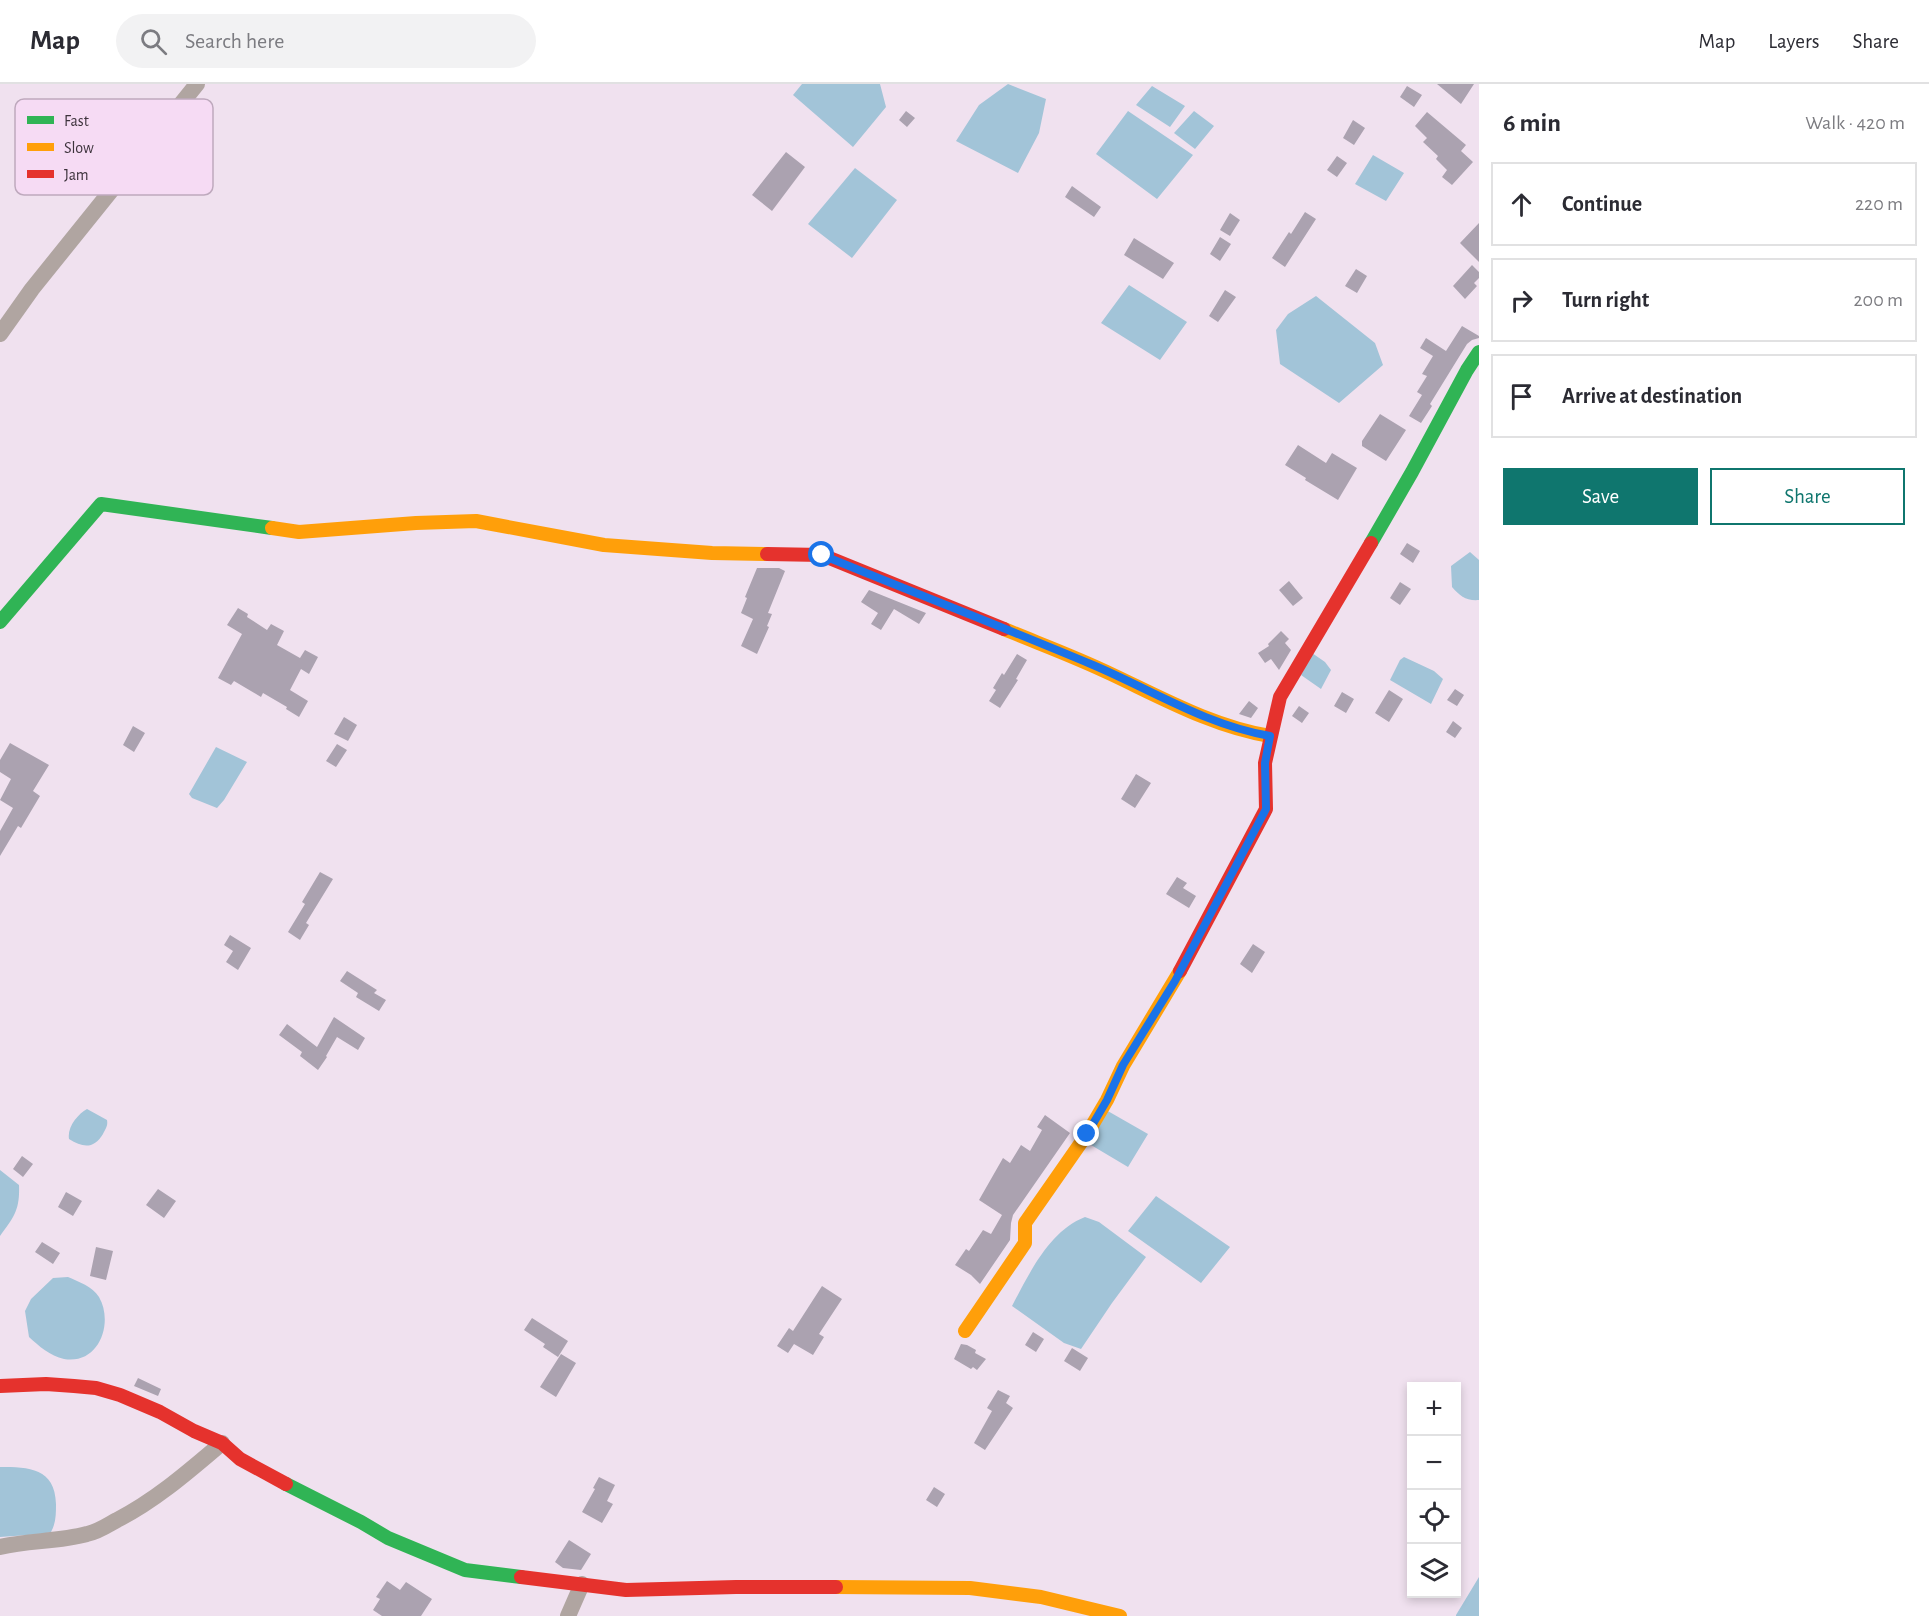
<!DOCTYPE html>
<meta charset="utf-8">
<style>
:root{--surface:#fff;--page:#f2f2f3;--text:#2b2b33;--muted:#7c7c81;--line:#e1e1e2;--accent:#0f766e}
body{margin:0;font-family:"Alegreya Sans",sans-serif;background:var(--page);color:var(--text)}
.controls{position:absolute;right:18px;bottom:18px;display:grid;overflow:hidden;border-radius:0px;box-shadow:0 3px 9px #0003}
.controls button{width:54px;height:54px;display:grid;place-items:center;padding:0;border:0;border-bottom:2px solid var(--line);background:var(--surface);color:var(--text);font:30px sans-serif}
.stop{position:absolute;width:18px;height:18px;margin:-14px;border:4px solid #1a73e8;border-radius:50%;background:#fff}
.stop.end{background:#1a73e8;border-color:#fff;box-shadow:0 2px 6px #0008}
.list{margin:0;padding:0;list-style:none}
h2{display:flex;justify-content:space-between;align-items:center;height:78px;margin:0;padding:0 24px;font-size:26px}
h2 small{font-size:20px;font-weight:400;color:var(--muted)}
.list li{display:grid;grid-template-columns:39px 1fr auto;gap:18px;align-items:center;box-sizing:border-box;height:84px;margin:0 12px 12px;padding:0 12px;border:2px solid var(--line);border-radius:0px}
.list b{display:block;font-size:22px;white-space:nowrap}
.list em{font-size:20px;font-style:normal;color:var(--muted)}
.actions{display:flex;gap:12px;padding:18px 24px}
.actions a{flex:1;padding:14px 0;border:2px solid var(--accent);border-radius:0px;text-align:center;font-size:21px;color:var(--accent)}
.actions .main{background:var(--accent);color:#fff}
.icon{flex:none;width:33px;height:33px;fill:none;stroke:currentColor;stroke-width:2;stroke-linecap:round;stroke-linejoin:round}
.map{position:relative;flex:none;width:1479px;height:1532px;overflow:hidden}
header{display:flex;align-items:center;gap:36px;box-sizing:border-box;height:84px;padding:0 30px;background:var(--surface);border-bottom:2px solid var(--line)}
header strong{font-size:28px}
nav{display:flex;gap:33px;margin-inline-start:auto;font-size:21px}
.search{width:420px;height:54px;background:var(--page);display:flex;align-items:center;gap:15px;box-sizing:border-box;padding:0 21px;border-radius:33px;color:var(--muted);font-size:22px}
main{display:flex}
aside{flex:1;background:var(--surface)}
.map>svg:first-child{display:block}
.water{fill:#a2c4d8}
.building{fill:#aba2b0}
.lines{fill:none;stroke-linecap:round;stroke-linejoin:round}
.street{stroke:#b0a5a1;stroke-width:16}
.fast{stroke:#30b455;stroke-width:14}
.slow{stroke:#ff9f0a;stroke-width:14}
.jam{stroke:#e5322d;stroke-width:14}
.route{stroke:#1a73e8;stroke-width:8}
.key{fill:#f6dbf4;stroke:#bea9bd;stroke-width:1.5}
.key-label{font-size:16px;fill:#3d333c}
</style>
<header>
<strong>Map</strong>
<div class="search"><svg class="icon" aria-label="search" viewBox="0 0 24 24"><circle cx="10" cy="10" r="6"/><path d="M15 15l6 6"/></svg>Search here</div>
<nav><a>Map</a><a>Layers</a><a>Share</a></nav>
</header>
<main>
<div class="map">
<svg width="1479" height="1532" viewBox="0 0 1479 1532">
<rect width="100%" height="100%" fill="#f0e1ef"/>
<path class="water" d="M802 0H880L886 23 853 63 793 11Z
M1008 0 1046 15 1039 49 1018 89 956 57 979 21Z
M1152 2 1185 22 1170 43 1136 21Z
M1128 27 1193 71 1157 115 1096 70Z
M1194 27 1214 42 1195 65 1174 49Z
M1373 71 1404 89 1386 117 1355 100Z
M855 84 897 116 852 174 808 140Z
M1129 201 1187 238 1160 276 1101 239Z
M1316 212 1375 259 1383 281 1339 319 1280 280 1276 246 1288 230Z
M1470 468 1479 476V516C1466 517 1460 512 1452 503L1451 482Z
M1312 569 1325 578 1331 586 1321 605 1301 591Z
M1404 573 1434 587 1443 595 1431 620 1390 596 1400 576Z
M216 663 247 678 224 716 217 724 192 714 189 710Z
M87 1025 107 1036C108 1042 106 1044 103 1050 94 1065 83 1064 69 1055 67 1043 78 1030 87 1025Z
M1106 1026 1148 1050 1128 1083 1091 1061Z
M0 1086 19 1101C20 1126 14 1133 0 1152Z
M1156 1112 1230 1163 1201 1199 1128 1147Z
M1085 1133 1099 1138 1146 1173 1112 1219 1081 1265 1064 1259 1012 1222C1029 1190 1049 1147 1085 1133Z
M68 1193C79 1198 92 1202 99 1213 114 1239 99 1281 64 1275 50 1272 39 1262 29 1253L25 1227 31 1215 53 1194Z
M0 1383C29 1383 55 1384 56 1420 56 1430 56 1439 51 1448L42 1450 0 1453Z
M1479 1493V1532H1456V1531Z"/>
<path class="building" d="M1437 0H1474L1461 20Z
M1407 2 1422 11 1414 23 1400 13Z
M906 27 915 34 907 43 899 36Z
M1427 28 1466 61 1461 67 1473 78 1452 101 1442 93 1447 86 1436 75 1438 72 1423 58 1427 54 1415 42Z
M1353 36 1365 44 1354 61 1343 54Z
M786 68 805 83 772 127 752 111Z
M1337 72 1347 79 1337 93 1327 86Z
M1072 102 1101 123 1094 133 1065 113Z
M1305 128 1316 135 1285 183 1272 174 1289 148 1291 150Z
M1230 129 1240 136 1230 152 1220 146Z
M1479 139V178L1460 159Z
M1220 153 1231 160 1220 177 1210 170Z
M1134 154 1174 179 1163 195 1124 171Z
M1472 181 1479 188V194L1474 199 1477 202 1465 215 1453 202Z
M1356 185 1367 192 1357 209 1345 202Z
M1225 206 1236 213 1218 238 1209 232Z
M1462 242 1479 252V254L1472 256 1467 260 1430 320 1432 322 1421 339 1409 332 1422 311 1417 308 1427 292 1422 290 1433 272 1420 264 1426 254 1446 267Z
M1380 330 1406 346 1386 377 1362 362V357Z
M1298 361 1326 379 1332 369 1357 384 1338 416 1305 396 1306 394 1285 381Z
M1407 459 1420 467 1413 479 1400 470Z
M757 484H779L785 487 768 529 772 530 767 542 769 543 757 570 741 562 753 535 741 529 747 514 745 513Z
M1289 497 1303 514 1293 522 1279 506Z
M1400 498 1411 505 1400 521 1390 514Z
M869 506 926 529 919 540 894 525 881 546 871 540 878 529 861 518Z
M238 524 248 530 247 533 267 546 271 540 284 547 277 561 300 574 305 566 318 573 309 590 301 585 290 606 308 617 299 633 286 625 287 623 263 609 261 613 234 597 231 601 218 594 242 550 227 541Z
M1281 547 1289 555 1285 559 1291 566 1279 586 1271 575 1265 579 1258 569 1269 562 1268 560Z
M1017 570 1027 576 1016 595 1018 596 1000 624 989 617 996 606 993 604 1002 589 1004 591Z
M1455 605 1464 611 1457 622 1447 616Z
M1389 606 1403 615 1389 638 1375 629Z
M1342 608 1354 615 1346 629 1334 622Z
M1249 617 1258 624 1251 634 1239 630Z
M1299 622 1309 629 1302 639 1292 632Z
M344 633 357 641 348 657 334 650Z
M1453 637 1462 644 1455 654 1446 648Z
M133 642 145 649 134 668 123 661Z
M10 659 49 681 33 707 40 712 21 744 18 742 0 772V747L13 724 0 716 11 695 0 688V676Z
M337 660 347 666 336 683 326 677Z
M1136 690 1151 699 1135 724 1121 715Z
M320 788 333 795 306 839 309 841 300 856 288 848 305 820 302 818Z
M1177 793 1187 799 1183 804 1196 812 1189 824 1166 810Z
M230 851 251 864 238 886 226 878 233 867 224 861Z
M1253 860 1265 868 1252 889 1240 880Z
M347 887 377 906 374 909 386 916 379 927 356 913 358 909 340 897Z
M334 933 365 954 358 966 337 953 326 972 327 973 318 986 300 972 302 968 279 951 287 940 317 963Z
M1045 1031 1070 1049 1013 1131 1011 1139 1010 1156 980 1200 971 1191 955 1181 966 1165 969 1167 983 1146 991 1150 1002 1131 979 1116 1003 1074 1010 1079 1021 1061 1030 1067 1042 1046 1037 1043Z
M22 1072 33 1080 23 1093 13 1085Z
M158 1105 176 1117 164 1134 146 1121Z
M66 1108 82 1117 73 1132 58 1123Z
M42 1158 60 1169 53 1180 35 1168Z
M96 1163 113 1167 106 1196 90 1192Z
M822 1202 842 1215 819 1250 824 1253 813 1271 794 1260 788 1269 777 1262 789 1244 793 1247Z
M532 1234 568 1257 558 1273 543 1263 545 1260 524 1246Z
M1033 1248 1044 1255 1036 1268 1025 1261Z
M961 1260 967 1261 976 1266 975 1269 986 1275 977 1286 973 1283 971 1285 954 1275Z
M1072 1264 1088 1274 1080 1287 1064 1277Z
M561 1270 576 1279 556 1313 540 1303Z
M138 1294 161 1305 158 1312 134 1302Z
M998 1306 1010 1312 1006 1319 1013 1324 985 1366 974 1359 992 1327 987 1324Z
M599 1393 615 1401 607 1417 613 1420 602 1439 582 1428 595 1405 593 1404Z
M934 1403 945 1410 937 1423 926 1416Z
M569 1456 591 1470 581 1486 563 1484 555 1478Z
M387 1497 400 1506 406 1498 432 1515 421 1532H382L373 1526 380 1515 376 1513Z"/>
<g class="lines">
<path class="street" d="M0 250 32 205 197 0
M0 1463C29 1456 58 1458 87 1450 98 1448 108 1441 117 1436 156 1416 189 1387 222 1359
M568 1532 582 1500"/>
<path class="fast" d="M1371 459 1412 388 1467 286 1479 268
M0 538 101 420 272 444
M286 1400 361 1438 388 1454 465 1486 521 1493"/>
<path class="slow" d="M272 444 299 448 416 439 476 437 604 461 712 469 767 470
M1004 545C1040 560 1076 573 1111 590 1162 614 1214 643 1270 652
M965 1247 1025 1159V1139L1087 1050 1107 1016 1123 982 1180 887
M836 1503 970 1504 1041 1513 1120 1532"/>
<path class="jam" d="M767 470 822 471 1004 545
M1180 887 1266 725 1265 679 1280 613 1371 459
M0 1302 46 1300 74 1302 96 1304 120 1311 160 1328 194 1347 222 1359 240 1375 286 1400
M521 1493 626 1506 736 1503H836"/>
</g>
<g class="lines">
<path class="route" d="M822 471C912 508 1003 543 1093 581 1152 606 1206 641 1270 652L1265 679 1266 725 1175 897 1123 981 1107 1016 1087 1050"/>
</g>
<rect x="15" y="15" width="198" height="96" rx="9" class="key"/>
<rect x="27" y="32" width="27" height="8" fill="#30b455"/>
<rect x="27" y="59" width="27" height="8" fill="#ff9f0a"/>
<rect x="27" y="86" width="27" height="8" fill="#e5322d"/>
<g class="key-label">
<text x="64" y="42">Fast</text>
<text x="64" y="69">Slow</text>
<text x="64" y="96">Jam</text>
</g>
</svg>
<div class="controls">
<button>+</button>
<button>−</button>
<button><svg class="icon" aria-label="locate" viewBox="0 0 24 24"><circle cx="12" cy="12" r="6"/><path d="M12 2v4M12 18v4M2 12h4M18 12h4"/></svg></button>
<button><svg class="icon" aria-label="layers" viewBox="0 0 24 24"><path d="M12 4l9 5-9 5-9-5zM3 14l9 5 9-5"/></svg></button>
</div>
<div class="stop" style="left:822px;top:471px"></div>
<div class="stop end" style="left:1087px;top:1050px"></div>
</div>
<aside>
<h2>6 min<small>Walk · 420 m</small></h2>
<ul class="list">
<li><svg class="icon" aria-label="ahead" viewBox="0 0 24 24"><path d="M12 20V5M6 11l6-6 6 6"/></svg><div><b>Continue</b></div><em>220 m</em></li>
<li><svg class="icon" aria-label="right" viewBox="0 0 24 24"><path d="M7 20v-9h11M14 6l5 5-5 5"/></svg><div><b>Turn right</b></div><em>200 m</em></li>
<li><svg class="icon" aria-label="arrive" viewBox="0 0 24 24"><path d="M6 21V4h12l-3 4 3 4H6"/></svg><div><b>Arrive at destination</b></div></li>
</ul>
<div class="actions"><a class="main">Save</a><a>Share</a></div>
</aside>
</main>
